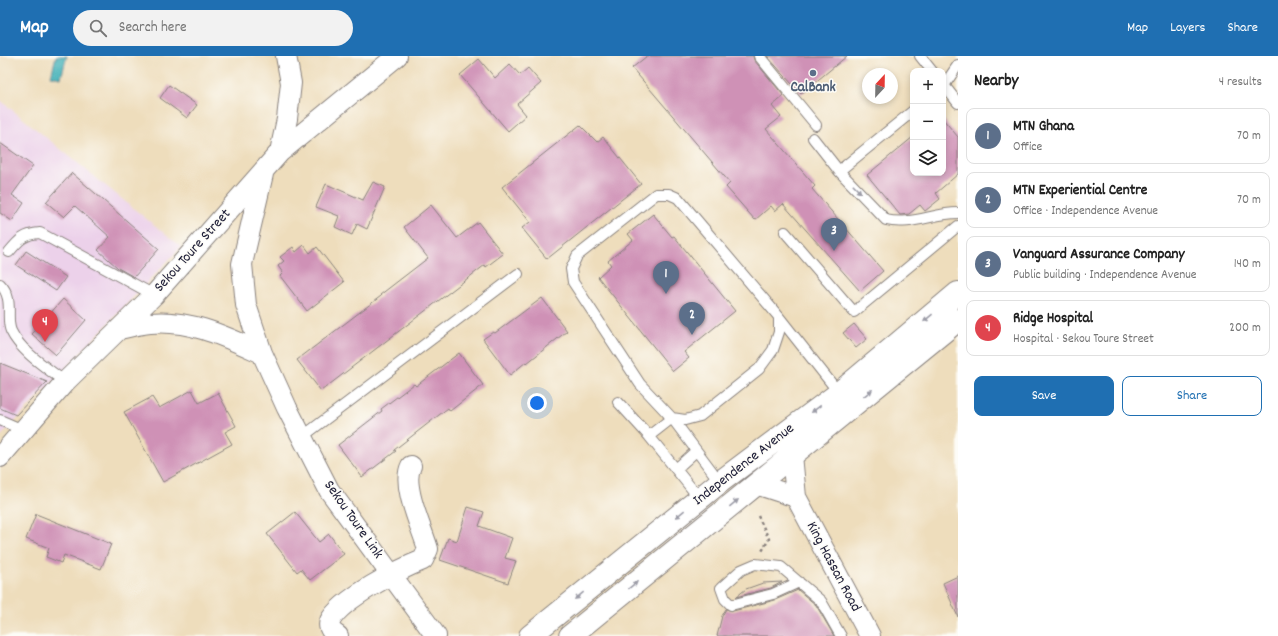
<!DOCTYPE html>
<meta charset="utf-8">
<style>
:root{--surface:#fff;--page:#f2f2f2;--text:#222;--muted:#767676;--line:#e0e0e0;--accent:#1f6fb2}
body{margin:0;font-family:Dekko,sans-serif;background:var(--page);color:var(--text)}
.controls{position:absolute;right:12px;top:12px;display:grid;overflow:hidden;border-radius:8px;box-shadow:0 2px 6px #0003}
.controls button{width:36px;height:36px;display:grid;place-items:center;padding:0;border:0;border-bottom:1px solid var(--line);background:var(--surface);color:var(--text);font:20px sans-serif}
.compass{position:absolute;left:862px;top:12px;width:36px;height:36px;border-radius:50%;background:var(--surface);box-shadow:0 2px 6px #0003;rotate:22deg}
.you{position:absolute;left:537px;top:347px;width:14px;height:14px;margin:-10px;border:3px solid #fff;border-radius:50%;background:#1a73e8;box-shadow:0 0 0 6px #1a73e833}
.badge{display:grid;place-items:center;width:26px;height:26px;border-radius:50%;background:var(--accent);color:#fff;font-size:13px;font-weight:700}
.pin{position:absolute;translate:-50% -33px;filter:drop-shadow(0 1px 2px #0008)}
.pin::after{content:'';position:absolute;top:21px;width:14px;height:12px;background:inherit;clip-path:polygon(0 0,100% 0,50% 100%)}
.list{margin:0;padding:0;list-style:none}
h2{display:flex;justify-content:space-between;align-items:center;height:52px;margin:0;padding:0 16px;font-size:17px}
h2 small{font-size:13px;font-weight:400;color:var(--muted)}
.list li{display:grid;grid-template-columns:26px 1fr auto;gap:12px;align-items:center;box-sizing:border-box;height:56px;margin:0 8px 8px;padding:0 8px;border:1px solid var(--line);border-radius:8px}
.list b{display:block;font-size:15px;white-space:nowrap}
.list p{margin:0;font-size:13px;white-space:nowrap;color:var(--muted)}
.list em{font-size:13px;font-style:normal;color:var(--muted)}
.actions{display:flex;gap:8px;padding:12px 16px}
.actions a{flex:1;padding:9px 0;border:1px solid var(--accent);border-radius:8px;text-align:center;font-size:14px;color:var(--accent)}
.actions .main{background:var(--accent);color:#fff}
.icon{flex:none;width:22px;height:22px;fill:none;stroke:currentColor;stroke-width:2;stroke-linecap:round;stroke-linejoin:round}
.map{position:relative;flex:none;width:958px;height:580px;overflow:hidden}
header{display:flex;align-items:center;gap:24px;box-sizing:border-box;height:56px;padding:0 20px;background:var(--accent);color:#fff}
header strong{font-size:19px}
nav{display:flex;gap:22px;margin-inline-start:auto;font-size:14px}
.search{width:280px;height:36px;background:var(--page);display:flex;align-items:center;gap:10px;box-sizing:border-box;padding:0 14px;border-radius:22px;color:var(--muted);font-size:15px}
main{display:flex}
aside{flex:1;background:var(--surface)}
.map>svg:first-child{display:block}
.built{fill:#ecd1ea}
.water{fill:#3eafb6;stroke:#306878}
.building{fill:#cf91b6}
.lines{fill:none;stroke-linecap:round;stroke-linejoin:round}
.service-casing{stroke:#88807c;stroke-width:12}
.minor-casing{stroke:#88807c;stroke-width:22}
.primary-casing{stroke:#88807c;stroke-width:24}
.path{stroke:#88807c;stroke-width:2.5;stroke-dasharray:3 3;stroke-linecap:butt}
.service{stroke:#fff;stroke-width:10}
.minor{stroke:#fff;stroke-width:20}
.primary{stroke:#fff;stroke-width:22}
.oneway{fill:#9c9ca7}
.service-dot{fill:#5c6f8a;stroke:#fdfcf7;stroke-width:1.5}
.labels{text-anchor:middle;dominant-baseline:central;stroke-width:3;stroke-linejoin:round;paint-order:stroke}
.service-label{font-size:15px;font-weight:bold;fill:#4e5e75;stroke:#fdfcf7}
.street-label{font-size:15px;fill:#22223b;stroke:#fdfcf7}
</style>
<header>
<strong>Map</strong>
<div class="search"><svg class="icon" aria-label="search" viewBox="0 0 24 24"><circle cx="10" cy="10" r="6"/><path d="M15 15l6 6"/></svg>Search here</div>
<nav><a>Map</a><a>Layers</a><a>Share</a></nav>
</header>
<main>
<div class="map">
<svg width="958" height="580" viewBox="0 0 958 580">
<rect width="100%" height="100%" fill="#fdfcf7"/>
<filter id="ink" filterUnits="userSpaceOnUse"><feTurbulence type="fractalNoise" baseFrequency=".025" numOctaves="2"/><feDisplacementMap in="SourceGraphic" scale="8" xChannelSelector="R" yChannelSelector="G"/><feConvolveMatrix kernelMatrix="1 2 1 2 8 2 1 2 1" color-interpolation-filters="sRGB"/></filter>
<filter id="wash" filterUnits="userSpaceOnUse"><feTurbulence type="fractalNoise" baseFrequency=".012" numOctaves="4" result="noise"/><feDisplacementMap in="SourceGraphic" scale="16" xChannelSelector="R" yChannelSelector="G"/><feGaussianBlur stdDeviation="0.9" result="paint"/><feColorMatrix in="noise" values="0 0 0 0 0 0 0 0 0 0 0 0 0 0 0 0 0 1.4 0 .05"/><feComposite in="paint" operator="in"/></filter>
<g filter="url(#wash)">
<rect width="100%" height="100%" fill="#eeddbc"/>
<path class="built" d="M0 44 181 191 0 381Z"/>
<path class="water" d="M56 0H67L61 22 51 20Z"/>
<g id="blocks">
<path class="building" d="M647 0H753L754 4 784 40 772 50 781 61 766 73 815 130 812 133 883 215 860 235 783 148 775 155 771 150 755 164 726 131 730 127 632 12Z
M767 0H847L801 38Z
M479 3 495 22 510 8 520 19 528 12 541 27 517 48 526 59 508 75 460 19Z
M169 29 197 49 187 62 160 42Z
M943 63 958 81V118L936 137 940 143 925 155 920 149 909 158 900 159 867 119 913 81V117H943Z
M580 69 597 86 603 81 641 128 547 203 522 172 530 166 502 131Z
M0 87 33 110 12 139 24 147 12 165 0 157Z
M72 117 159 193 134 221 118 212 98 194 110 181 75 150 64 161 46 146Z
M373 126 385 131 367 173 357 168 352 179 335 171 339 160 316 151 326 128 363 144Z
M431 149 457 182 478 166 503 198 486 211 485 209 321 335 297 304 381 240 380 239 428 202 404 171Z
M653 158 672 181 674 180 735 255 684 296 689 302 673 315 598 221 611 209 608 205 633 184 628 178Z
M304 189 310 197 317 191 344 226 307 255 280 220 283 217 278 210 284 205 280 201 293 191 296 196Z
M26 195 66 221 56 235 16 209Z
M542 242 567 275 527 307 526 306 510 319 483 283 493 276 495 277Z
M63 243 86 264 56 299 32 278Z
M854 268 867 283 856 292 843 277Z
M459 297 483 329 450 355 448 352 394 394 396 395 362 421 338 389 382 355 381 353 414 328 416 330Z
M0 307 47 326 16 359 0 352Z
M192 334 199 347 218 337 236 370 225 376 232 388 163 426 124 356 152 341 159 352Z
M468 451 484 456 479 470 512 482 505 502 516 505 508 527 440 504 448 482 457 485Z
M295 456 319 486 329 478 344 498 310 524 301 513 297 516 267 478Z
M36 458 111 488 101 513 64 499 61 507 46 501 49 492 26 483Z
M958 520V561L943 527Z
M782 526 771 532 736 541 746 533 763 527Z
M798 534 816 549 834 580H717L722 560 726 553 733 555 775 544Z"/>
</g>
</g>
<g filter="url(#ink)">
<use href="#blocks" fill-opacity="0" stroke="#88807c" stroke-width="1"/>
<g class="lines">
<defs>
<path id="service" d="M759 0 816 69
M920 0 932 15
M943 28 958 47
M943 31 958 9
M813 82 839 115 886 164C910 170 934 157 958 157
M839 115 913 55
M785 176 854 256 958 170
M9 196C19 184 24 178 40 177L154 239
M0 228C15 243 5 262 11 275 21 296 47 312 65 326
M618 346 649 380 700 443
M0 364 23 374
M649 380 672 362 685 364 700 360 759 313 773 294 779 276V261
M302 381 518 218
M676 413 696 395
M720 426 672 362 640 328 573 226 571 213 577 200 656 138H669L678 142 779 261 839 337
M799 526 773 538 731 549 725 543 721 532 741 514 755 508 781 511 821 545 841 580"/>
<path id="minor" d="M280 96 287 63 291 27 286 0
M263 118 242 208 246 249 262 297 287 352 329 434 436 580
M119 273C129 271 139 268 150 267 190 263 226 281 262 297
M792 399 796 441 870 580
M0 401 65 326 154 239 280 96 397 0
M756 428 796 441
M338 580C333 577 327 572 330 565 341 543 400 513 423 504L428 493C422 472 401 429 411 410"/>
<path id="primary" d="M530 580 720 426 839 337 958 237
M570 580 958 264"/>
</defs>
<use href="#service" class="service-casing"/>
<use href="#minor" class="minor-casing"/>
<use href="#primary" class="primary-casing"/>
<path class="path" d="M758 460 769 483 761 497"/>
<use href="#service" class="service"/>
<use href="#minor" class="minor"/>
<use href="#primary" class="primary"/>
</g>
<defs><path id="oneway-solid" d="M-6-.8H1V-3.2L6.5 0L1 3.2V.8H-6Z"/></defs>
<g class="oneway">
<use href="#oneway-solid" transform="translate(857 133) rotate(46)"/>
<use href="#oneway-solid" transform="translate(928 262) rotate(140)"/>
<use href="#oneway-solid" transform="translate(868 337) rotate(-39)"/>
<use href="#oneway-solid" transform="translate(816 353) rotate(143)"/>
<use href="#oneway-solid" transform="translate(734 447) rotate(-39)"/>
<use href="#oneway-solid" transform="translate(680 458) rotate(141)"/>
<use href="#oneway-solid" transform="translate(633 529) rotate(-39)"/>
<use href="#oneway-solid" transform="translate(579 540) rotate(141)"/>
</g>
</g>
<circle class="service-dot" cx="813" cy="17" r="4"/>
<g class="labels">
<g class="service-label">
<text x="813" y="32">CalBank</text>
</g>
<g class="street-label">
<text transform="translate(193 195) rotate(-48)">Sekou Toure Street</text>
<text transform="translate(744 409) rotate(-38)">Independence Avenue</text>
<text transform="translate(353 464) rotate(55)">Sekou Toure Link</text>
<text transform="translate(833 511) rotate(62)">King Hassan Road</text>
</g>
</g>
</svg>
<div class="controls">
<button>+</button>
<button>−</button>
<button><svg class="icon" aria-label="layers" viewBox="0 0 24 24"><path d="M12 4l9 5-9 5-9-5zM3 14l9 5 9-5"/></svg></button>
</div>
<svg class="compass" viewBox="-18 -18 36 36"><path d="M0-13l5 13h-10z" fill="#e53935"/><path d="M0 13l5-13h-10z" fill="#767676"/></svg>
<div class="you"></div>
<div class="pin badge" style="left:666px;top:238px;background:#5c6f8a">1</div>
<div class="pin badge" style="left:692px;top:279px;background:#5c6f8a">2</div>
<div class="pin badge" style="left:834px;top:195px;background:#5c6f8a">3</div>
<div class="pin badge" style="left:45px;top:286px;background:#e0444e">4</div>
</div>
<aside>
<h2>Nearby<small>4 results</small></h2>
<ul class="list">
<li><span class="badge" style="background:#5c6f8a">1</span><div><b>MTN Ghana</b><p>Office</p></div><em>70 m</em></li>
<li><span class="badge" style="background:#5c6f8a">2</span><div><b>MTN Experiential Centre</b><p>Office · Independence Avenue</p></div><em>70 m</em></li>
<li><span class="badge" style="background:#5c6f8a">3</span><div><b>Vanguard Assurance Company</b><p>Public building · Independence Avenue</p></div><em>140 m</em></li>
<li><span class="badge" style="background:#e0444e">4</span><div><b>Ridge Hospital</b><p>Hospital · Sekou Toure Street</p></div><em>200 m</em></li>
</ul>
<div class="actions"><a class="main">Save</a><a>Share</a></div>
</aside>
</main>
